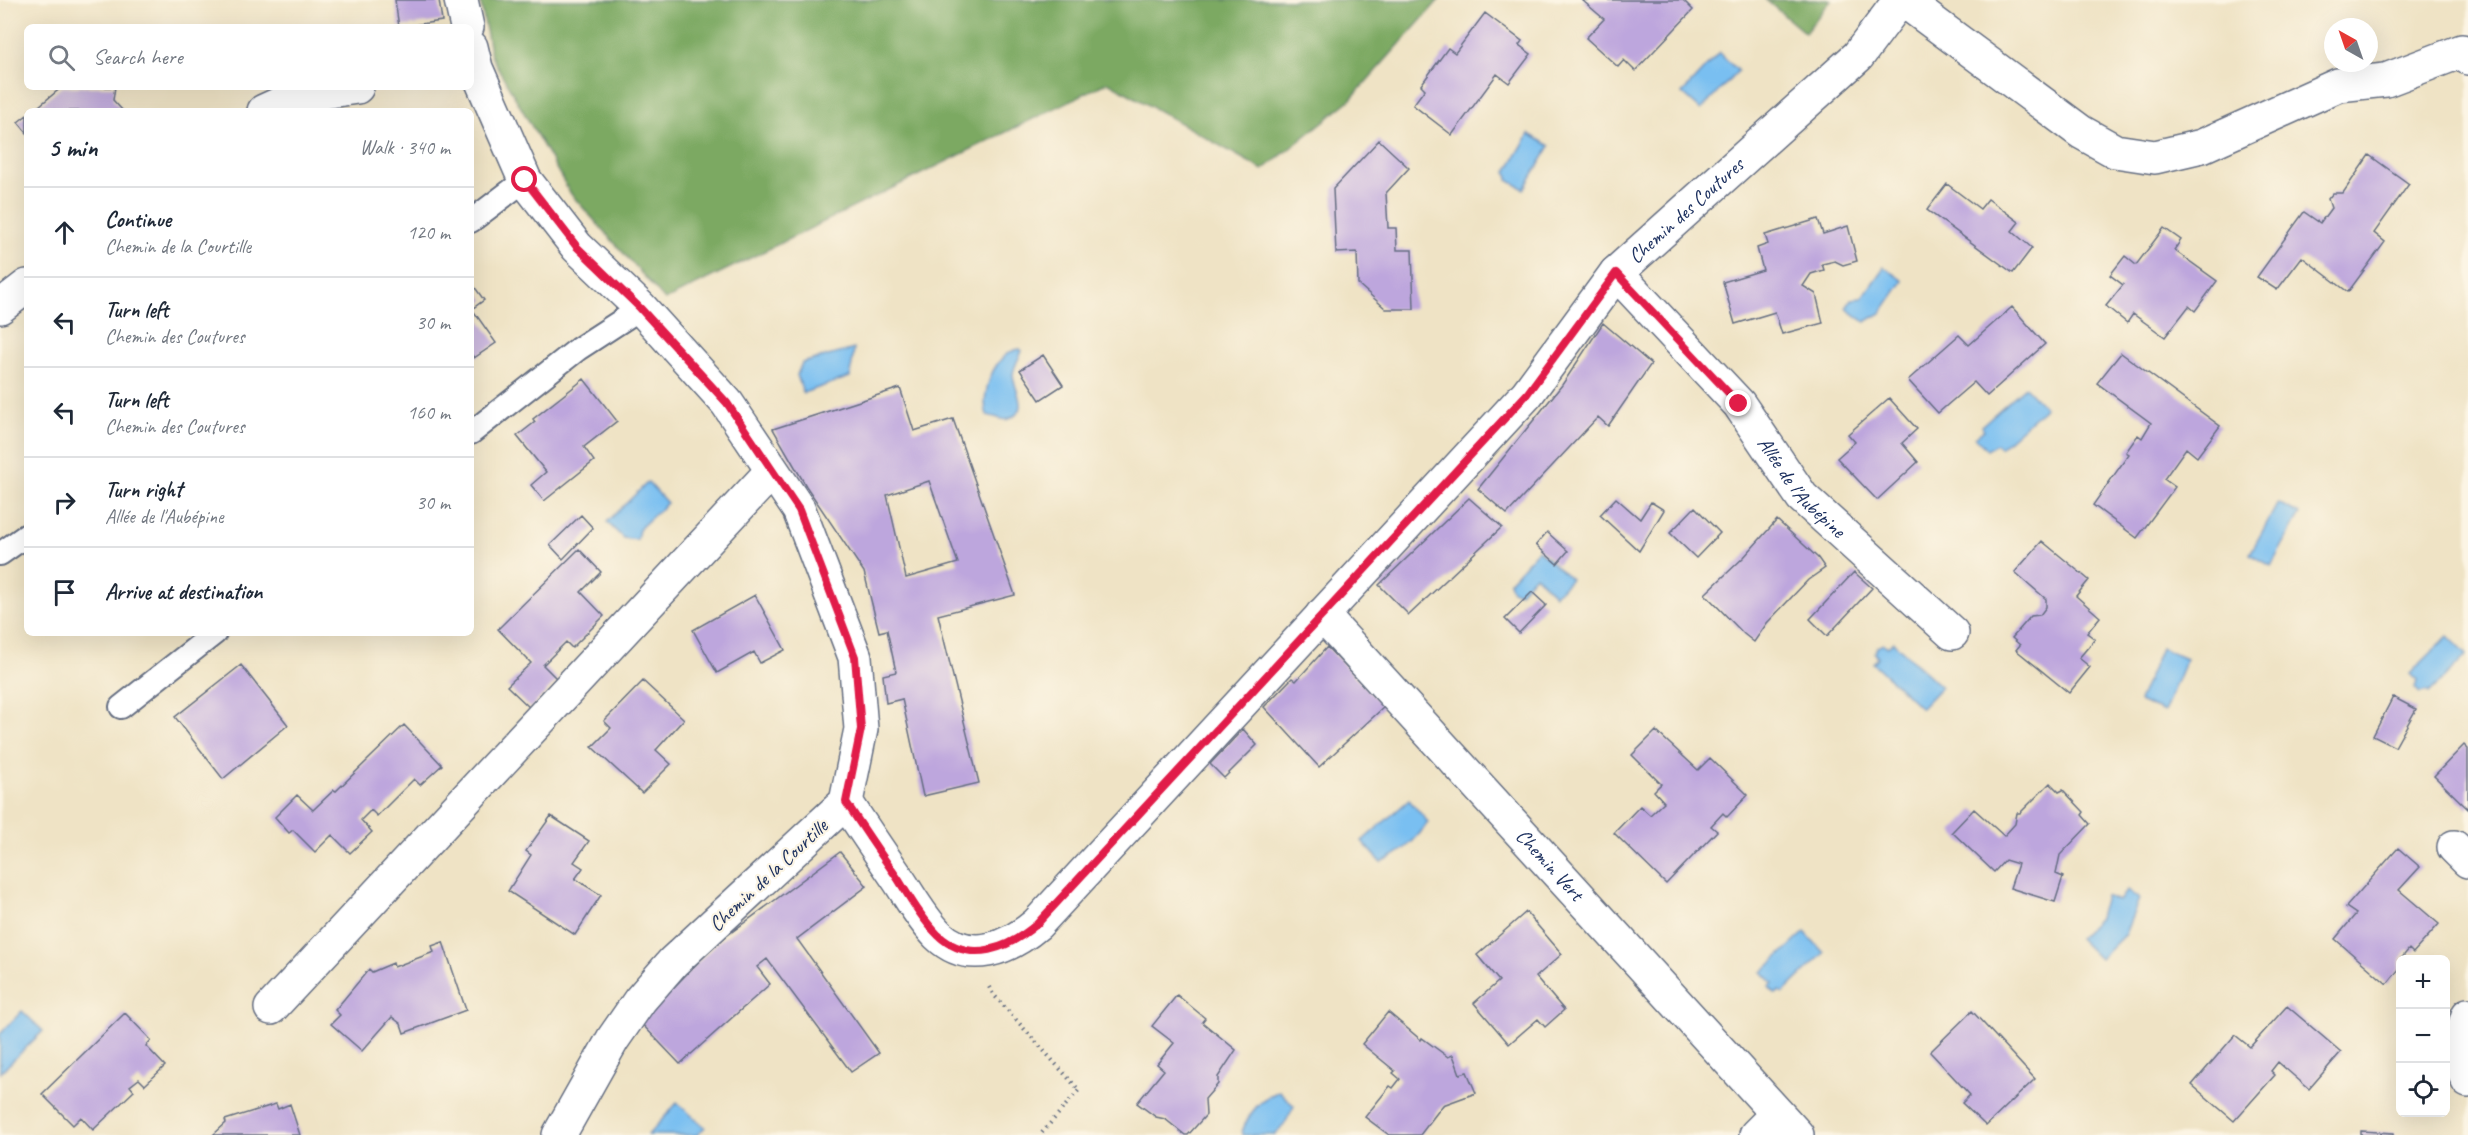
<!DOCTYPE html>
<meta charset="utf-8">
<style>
:root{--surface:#fff;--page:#f6f6f7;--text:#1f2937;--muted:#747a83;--line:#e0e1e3}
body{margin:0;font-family:Caveat,sans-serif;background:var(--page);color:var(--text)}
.controls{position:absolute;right:18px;bottom:18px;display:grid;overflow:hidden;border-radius:9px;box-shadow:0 6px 24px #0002}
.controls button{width:54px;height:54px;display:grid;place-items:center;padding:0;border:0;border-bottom:2px solid var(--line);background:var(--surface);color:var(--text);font:30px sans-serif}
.compass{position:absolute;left:2324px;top:18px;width:54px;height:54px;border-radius:50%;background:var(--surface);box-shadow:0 6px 24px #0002;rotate:320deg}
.stop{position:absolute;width:18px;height:18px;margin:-14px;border:4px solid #e11d48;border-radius:50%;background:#fff}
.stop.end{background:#e11d48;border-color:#fff;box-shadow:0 2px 6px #0008}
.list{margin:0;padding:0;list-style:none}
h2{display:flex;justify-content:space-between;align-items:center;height:78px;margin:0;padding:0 24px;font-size:26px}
h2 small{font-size:20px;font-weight:400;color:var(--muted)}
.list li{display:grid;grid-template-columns:39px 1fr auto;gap:18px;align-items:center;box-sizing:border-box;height:90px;padding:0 24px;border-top:2px solid var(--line)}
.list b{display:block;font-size:22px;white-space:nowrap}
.list p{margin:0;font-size:20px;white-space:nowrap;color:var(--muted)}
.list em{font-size:20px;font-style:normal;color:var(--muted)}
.icon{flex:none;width:33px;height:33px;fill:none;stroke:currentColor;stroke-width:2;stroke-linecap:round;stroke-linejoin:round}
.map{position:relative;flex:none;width:2468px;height:1135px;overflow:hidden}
.search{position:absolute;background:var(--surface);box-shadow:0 6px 24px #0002;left:24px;top:24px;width:450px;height:66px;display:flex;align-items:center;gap:15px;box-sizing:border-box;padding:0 21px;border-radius:9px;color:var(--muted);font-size:22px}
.panel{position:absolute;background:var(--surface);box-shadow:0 6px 24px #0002;left:24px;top:108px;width:450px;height:528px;border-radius:9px}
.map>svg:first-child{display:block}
.forest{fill:#7ba962;stroke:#4b6c60;stroke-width:1.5}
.water{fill:#79bff1;stroke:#4a77a8;stroke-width:1.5}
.building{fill:#bda6dd;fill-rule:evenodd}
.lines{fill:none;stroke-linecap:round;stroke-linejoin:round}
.lane-casing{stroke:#656e82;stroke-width:26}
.street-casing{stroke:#656e82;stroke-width:36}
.path{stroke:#656e82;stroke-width:4;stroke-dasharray:1.5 4.5;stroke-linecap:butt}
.lane{stroke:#fff;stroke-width:22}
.street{stroke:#fff;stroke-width:33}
.route{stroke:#e11d48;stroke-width:8}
.labels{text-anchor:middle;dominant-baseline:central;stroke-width:4.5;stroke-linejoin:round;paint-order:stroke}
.street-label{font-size:21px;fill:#1b2f5e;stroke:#fcf5e5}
</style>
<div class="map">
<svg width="2468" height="1135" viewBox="0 0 2468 1135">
<rect width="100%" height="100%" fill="#fcf5e5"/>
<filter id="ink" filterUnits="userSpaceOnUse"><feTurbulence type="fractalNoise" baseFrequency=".0167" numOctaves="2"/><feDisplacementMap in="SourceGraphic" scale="12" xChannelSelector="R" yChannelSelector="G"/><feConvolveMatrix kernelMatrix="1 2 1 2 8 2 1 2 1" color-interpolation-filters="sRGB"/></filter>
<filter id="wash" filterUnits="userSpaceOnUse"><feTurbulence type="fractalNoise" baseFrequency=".008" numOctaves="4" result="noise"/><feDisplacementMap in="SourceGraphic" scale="24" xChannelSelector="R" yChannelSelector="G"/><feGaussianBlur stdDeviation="1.35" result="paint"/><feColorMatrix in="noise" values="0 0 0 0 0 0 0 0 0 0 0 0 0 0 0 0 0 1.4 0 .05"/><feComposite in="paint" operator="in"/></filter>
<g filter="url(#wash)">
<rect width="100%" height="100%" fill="#efe3c5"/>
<path class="forest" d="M480 0H1439L1350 100 1263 170 1108 82 665 300 571 194 491 56Z
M1766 0H1831L1805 33Z"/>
<path class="water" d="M1719 53 1738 71 1701 110 1682 93Z
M1529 134 1550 146 1524 189 1508 180V175L1506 173Z
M1884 267 1903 281 1881 313 1865 322 1846 308 1852 299 1862 298Z
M854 349 850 377 803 393 797 375 802 363Z
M1020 349 1022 351C1019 358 1014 366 1013 374 1013 389 1033 412 1006 420L987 415C980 394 994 352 1020 349Z
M2025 387 2045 408 2000 448 1996 444 1987 450 1975 437 1984 430 1981 426Z
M648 482 667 503 639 529 637 540 623 538 607 522Z
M2278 503 2300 514 2271 566 2250 554Z
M1538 550 1571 579 1555 595 1535 575 1520 592 1512 591 1509 582Z
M2448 636 2467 655 2429 693 2427 691 2420 693 2415 688 2417 681 2410 674Z
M1893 642 1941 687 1921 708 1873 663 1878 658 1875 653 1877 647 1883 644 1888 647Z
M2161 648 2186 659 2164 712 2139 701Z
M1409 800 1428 822C1416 841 1402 853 1381 862L1362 841Z
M2127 890 2139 899 2125 934 2100 959 2079 938 2099 918 2105 896 2119 901Z
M1805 932 1824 953 1783 993 1780 991 1776 994 1769 987 1773 983 1762 972Z
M22 1011 43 1031 0 1073V1034Z
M1279 1091 1294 1106 1284 1125 1274 1135H1243L1242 1132C1249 1112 1260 1100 1279 1091Z
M677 1103 705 1127 697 1135H648Z"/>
<g id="blocks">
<path class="building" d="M395 0H439L442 21 399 27Z
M1582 0H1683L1693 10 1635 71 1624 60 1618 67 1586 38 1604 19Z
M1485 13 1522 41 1519 45 1531 54 1509 83 1497 74 1452 135 1413 105 1425 89 1421 85 1448 48 1455 53Z
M62 87H115L113 100 123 111H33Z
M27 115V133L18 122Z
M1379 140 1409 168 1386 193 1388 228H1396L1397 250H1412L1414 309H1386L1358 284 1357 252 1336 253 1333 189Z
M2369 155 2409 184 2374 233 2385 242 2348 292 2302 257 2277 290 2257 277 2304 212 2320 223 2331 208 2328 199 2333 193H2343Z
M1947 184 1980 209 1988 199 2019 222 2012 231 2032 248 2013 273 1927 210Z
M1818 219 1823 234 1848 226 1857 261 1843 265 1835 261 1822 264 1824 270 1811 274 1803 286 1816 294 1823 323 1782 334 1775 312 1735 324 1723 282 1763 270 1757 248 1768 244 1765 235Z
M2164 228 2181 240 2174 250 2217 281 2195 311 2189 306 2165 337 2133 314 2127 323 2106 306 2123 285 2110 275 2125 256 2136 265Z
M471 282 484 300 472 309 496 343 474 358 471 354Z
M2012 307 2045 344 1987 396 1974 382 1938 413 1908 380 1959 335 1969 345Z
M1603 323 1651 364 1608 426 1598 417 1507 514 1478 489 1562 385Z
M2121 353 2220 426 2197 457 2186 448 2164 479 2175 487 2137 538 2093 505 2129 454 2126 452 2138 435 2142 438 2151 423 2097 383Z
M1043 355 1063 385 1040 400 1020 370Z
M584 379 617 421 584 447 594 461 544 501 531 485 546 472 517 436 535 422 533 419Z
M900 388 914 431 953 419 1015 595 938 615 979 783 923 796 902 699 886 703 883 675 896 672 887 630 879 632 864 572 806 486 773 429ZM929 481 958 563 906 578 887 495Z
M1889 398 1917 429 1902 443 1918 462 1877 500 1837 458 1855 442 1848 434Z
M1469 498 1502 527 1409 615 1379 585Z
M1616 498 1640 519 1651 502 1664 510 1639 551 1600 515Z
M1695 507 1720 533 1696 558 1670 533Z
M581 515 593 528 563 559 550 545Z
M1777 520 1818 558 1825 568 1808 580 1767 623 1754 642 1744 634 1705 594 1744 557Z
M1547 532 1568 551 1557 564 1536 545Z
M2042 541 2089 580 2076 596 2100 617 2087 633 2095 639 2079 658 2090 667 2069 693 2016 650 2020 645 2012 638 2031 616 2040 615 2046 607V599L2015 572Z
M579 549 601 572 581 592 604 616 572 648 566 642 543 665 558 680 530 708 507 686 531 663 498 629Z
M1854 572 1872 588 1827 636 1810 619Z
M1532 592 1546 605 1519 633 1505 619Z
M755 595 785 650 760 663 754 652 717 673 693 630Z
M1327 647 1384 707 1319 767 1264 707 1292 678 1296 681Z
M241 665 288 725 223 779 175 717Z
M643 681 684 719 656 750 671 764 642 793 592 747 611 728 604 721Z
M2393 697 2416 709 2395 747 2373 736Z
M404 725 442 765 420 785 414 779 377 816 371 810 361 820 372 832 350 853 332 835 315 852 293 830 289 833 275 817 297 795 313 810 334 790 336 791Z
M1243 729 1257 745 1224 778 1210 764Z
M1656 731 1698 770 1710 758 1748 795 1727 817 1723 813 1711 826 1717 831 1666 884 1614 833 1640 806 1650 815 1664 802 1654 791 1661 784 1632 755Z
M2464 745 2468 749V809L2434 776Z
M2050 783 2059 792 2063 790 2084 812 2082 815 2090 824 2060 855 2056 874 2063 877 2055 902 2010 888 2018 864 2005 860 1994 872 1952 832 1974 809 2004 836 2015 824 2017 813H2020Z
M551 816 589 841 574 862 583 868 575 879 601 895 575 935 508 891 531 855 526 851Z
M2398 848 2420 867 2399 890 2439 924 2413 953 2409 949 2400 960V968L2387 984 2335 939 2356 914 2346 907Z
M840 852 867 886 797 939 879 1053 851 1072 767 959 757 967 770 984 680 1064 640 1022 717 943Z
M1526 912 1562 954 1536 977 1564 1010 1545 1027 1538 1019 1509 1044 1474 1003 1499 981 1477 955Z
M443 942 466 1010 404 1033 401 1024 392 1017 362 1051 331 1024 340 1015 335 1010 369 969 372 972 393 963 394 967 434 952 432 946Z
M1177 995 1205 1018 1202 1022 1236 1050 1218 1077V1084L1205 1099 1206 1115 1188 1135H1185L1165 1119 1156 1117 1137 1103 1164 1070 1157 1064 1174 1043 1152 1026Z
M2287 1006 2341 1052 2309 1089 2278 1062 2271 1071 2275 1075 2234 1121 2192 1085 2235 1035 2250 1047Z
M1972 1011 2035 1079 1986 1126 1962 1103 1970 1095 1930 1052Z
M1388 1012 1421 1040 1422 1038 1448 1057 1453 1055 1460 1074 1467 1072 1476 1093 1443 1105 1420 1135H1389L1365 1117 1390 1086 1393 1088 1400 1079 1393 1073 1395 1071 1362 1044Z
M125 1013 151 1040 146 1046 165 1066 145 1085 139 1079 130 1086 134 1091 93 1130 81 1117 73 1125 42 1094Z
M276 1104 278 1109 290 1104 300 1135H213L226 1123 225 1120Z
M2361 1131 2394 1133V1135H2361Z"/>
</g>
</g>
<g filter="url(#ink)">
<use href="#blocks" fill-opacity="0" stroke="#656e82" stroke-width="1.5"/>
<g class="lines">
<defs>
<path id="lane" d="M471 221 525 180
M471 433 578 349 641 308
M0 554 27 535
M121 707 215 633"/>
<g id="street">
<path d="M461 0 467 27"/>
<path d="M1903 0 2081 132 2115 151 2155 157 2202 146 2338 85 2386 80 2462 51 2468 58"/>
<path d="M471 47 476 68 525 180 577 247 641 308 727 403 799 510 855 657 861 729 846 802 673 962 640 1000 613 1039 559 1135"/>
<path d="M264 111 297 96 357 87"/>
<path id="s1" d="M1616 273 1739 404 1802 497 1952 633"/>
<path d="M0 307 27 286"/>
<path id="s2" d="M1322 615 1797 1135"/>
<path id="s3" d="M846 802C863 828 880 853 898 879 910 897 922 919 938 935 969 965 1009 948 1037 924L1527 394 1616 273 1858 56 1900 0"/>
<path d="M2454 847 2468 861"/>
<path d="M271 1008 772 471"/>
<path d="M2468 1015 2456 1054 2468 1081"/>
<path d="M1756 1135 1777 1114"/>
</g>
</defs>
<use href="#lane" class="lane-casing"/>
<use href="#street" class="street-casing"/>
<path class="path" d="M989 987 993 994 1079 1090 1040 1135"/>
<use href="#lane" class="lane"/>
<use href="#street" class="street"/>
</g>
</g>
<g class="lines" filter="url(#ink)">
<path class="route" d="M525 180 577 247 640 308 727 403 799 510 855 657 861 729 846 802C863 828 880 853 898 879 910 898 922 919 938 935 970 965 1009 948 1037 924L1527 394 1616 273 1739 404"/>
</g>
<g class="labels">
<g class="street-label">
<text stroke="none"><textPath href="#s3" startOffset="1238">Chemin des Coutures</textPath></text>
<text stroke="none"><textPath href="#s1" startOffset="284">Allée de l'Aubépine</textPath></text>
<text stroke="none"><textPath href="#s2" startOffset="338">Chemin Vert</textPath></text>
<text transform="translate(768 875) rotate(-43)">Chemin de la Courtille</text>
</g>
</g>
</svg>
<div class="controls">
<button>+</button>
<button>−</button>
<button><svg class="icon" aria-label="locate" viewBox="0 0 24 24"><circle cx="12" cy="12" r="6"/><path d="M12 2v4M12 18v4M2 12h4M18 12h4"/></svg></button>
</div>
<svg class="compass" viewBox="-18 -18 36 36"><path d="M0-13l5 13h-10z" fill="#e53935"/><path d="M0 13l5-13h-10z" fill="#747a83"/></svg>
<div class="stop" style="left:525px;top:180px"></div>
<div class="stop end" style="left:1739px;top:404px"></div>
<div class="search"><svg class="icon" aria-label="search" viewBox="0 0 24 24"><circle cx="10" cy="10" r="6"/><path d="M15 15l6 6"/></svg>Search here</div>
<section class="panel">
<h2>5 min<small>Walk · 340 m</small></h2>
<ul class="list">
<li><svg class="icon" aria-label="ahead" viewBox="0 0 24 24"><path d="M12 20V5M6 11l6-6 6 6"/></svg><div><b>Continue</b><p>Chemin de la Courtille</p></div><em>120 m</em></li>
<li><svg class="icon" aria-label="left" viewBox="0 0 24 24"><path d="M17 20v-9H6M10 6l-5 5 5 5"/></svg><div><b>Turn left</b><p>Chemin des Coutures</p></div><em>30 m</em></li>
<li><svg class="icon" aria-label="left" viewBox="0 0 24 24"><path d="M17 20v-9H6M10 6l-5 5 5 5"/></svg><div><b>Turn left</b><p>Chemin des Coutures</p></div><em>160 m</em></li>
<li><svg class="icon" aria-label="right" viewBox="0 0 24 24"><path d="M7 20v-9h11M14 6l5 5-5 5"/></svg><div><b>Turn right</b><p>Allée de l'Aubépine</p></div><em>30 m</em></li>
<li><svg class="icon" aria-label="arrive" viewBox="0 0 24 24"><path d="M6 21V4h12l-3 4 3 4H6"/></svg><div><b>Arrive at destination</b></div></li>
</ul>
</section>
</div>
